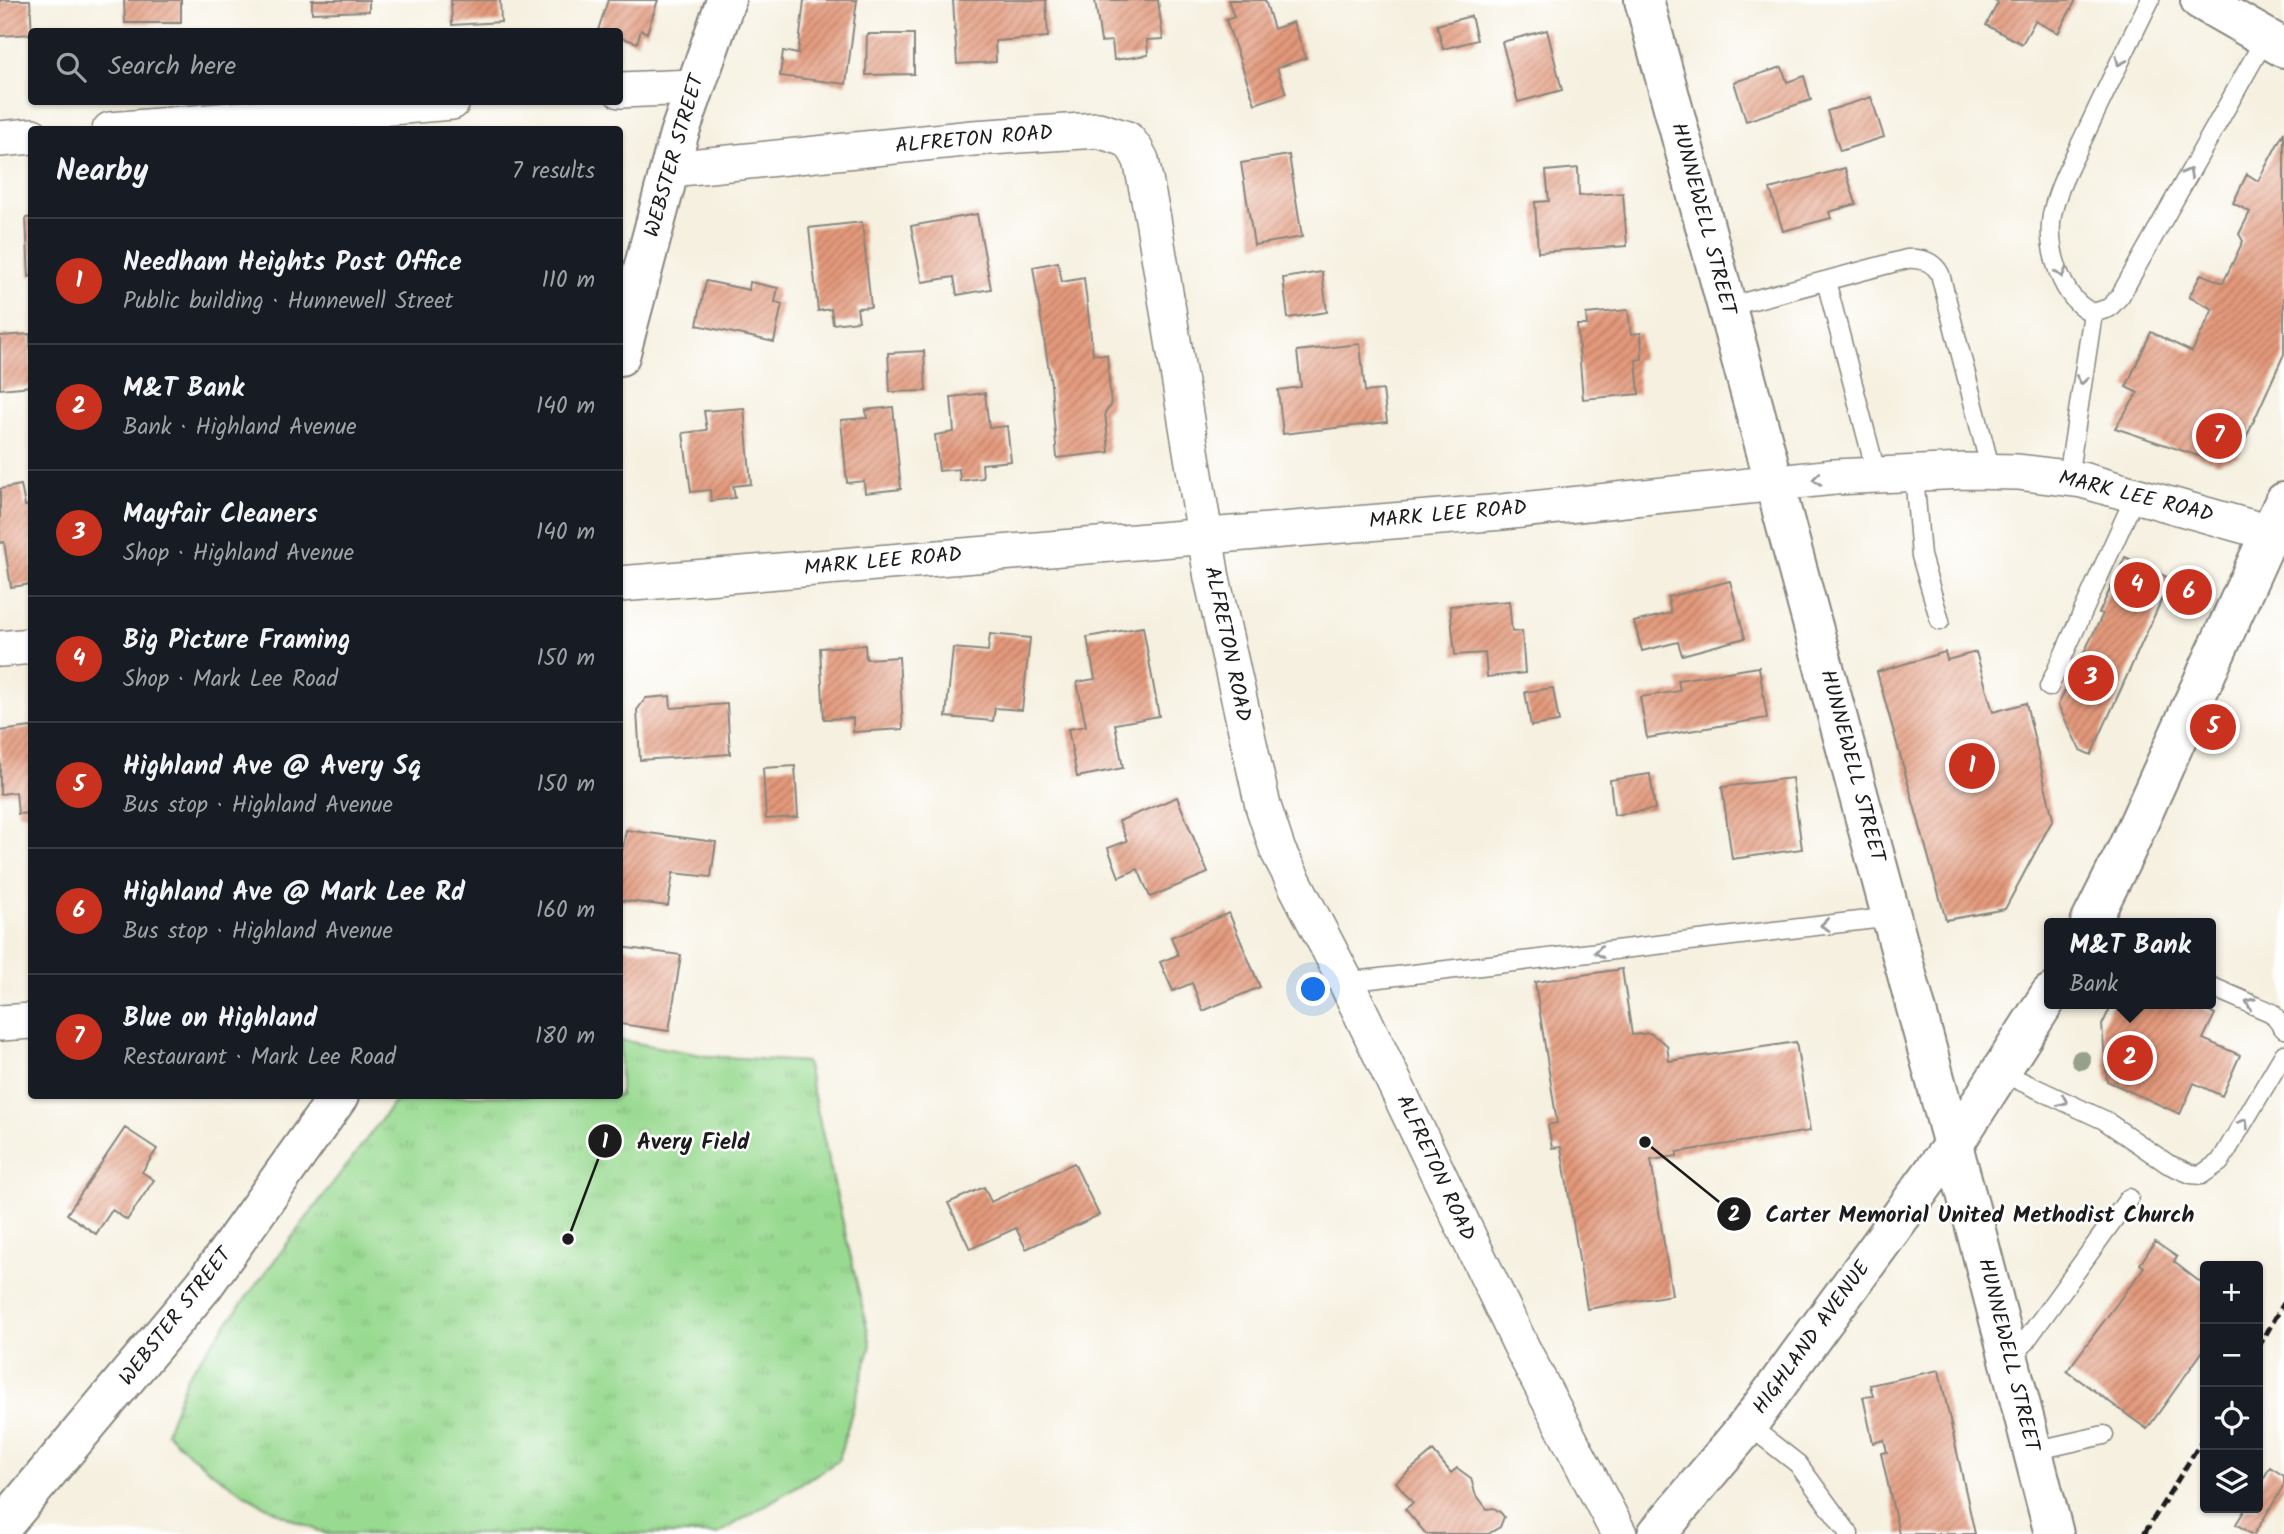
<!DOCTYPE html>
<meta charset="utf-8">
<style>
:root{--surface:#171b24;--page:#20242c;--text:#f1f3f6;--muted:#9ea1a6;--line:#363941;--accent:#c8321e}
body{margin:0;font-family:Kalam,sans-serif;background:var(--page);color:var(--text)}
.controls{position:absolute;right:21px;bottom:21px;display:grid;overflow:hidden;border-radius:7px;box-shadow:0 2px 5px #0004}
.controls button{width:63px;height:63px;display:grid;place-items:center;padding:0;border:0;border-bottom:2px solid var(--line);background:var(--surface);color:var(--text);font:35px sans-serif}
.you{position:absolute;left:1314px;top:990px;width:24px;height:24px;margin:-18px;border:5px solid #fff;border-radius:50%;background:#1a73e8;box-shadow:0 0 0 10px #1a73e833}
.badge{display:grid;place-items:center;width:46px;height:46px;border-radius:50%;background:var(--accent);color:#fff;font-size:23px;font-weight:700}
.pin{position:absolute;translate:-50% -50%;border:4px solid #fff;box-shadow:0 2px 7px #0006}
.popup{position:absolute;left:2044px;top:918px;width:172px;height:91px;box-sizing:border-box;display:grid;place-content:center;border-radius:7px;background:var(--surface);filter:drop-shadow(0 2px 5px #0005);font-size:23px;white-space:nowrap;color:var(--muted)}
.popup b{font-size:26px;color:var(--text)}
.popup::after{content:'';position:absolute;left:50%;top:100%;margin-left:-14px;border:14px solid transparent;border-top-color:var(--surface)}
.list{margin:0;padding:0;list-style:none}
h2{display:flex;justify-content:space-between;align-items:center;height:91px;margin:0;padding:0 28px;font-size:30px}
h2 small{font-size:23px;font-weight:400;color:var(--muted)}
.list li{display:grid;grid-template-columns:46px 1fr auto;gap:21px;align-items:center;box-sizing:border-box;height:126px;padding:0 28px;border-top:2px solid var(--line)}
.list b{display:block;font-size:26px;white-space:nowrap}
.list p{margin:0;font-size:23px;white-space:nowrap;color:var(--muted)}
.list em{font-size:23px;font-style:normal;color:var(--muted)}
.icon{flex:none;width:38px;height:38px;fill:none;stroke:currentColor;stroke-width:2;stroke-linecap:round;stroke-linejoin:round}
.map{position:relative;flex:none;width:2284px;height:1534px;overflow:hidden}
.search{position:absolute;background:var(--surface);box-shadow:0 2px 5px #0004;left:28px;top:28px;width:595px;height:77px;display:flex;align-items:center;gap:18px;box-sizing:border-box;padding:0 24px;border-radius:7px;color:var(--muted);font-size:26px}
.panel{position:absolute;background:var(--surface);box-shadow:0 2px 5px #0004;left:28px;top:126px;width:595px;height:973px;border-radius:7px}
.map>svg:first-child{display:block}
.park{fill:url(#park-tufts);stroke:#5a7b56;stroke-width:2}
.building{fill:url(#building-hatch)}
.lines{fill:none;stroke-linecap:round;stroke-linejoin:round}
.lane-casing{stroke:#88867e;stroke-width:21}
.street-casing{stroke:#88867e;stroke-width:38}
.secondary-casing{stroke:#88867e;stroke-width:42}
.primary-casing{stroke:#88867e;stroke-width:42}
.lane{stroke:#fff;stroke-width:18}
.street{stroke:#fff;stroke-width:35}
.secondary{stroke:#fff;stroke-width:38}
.primary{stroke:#fff;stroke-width:38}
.rail{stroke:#1c1c1c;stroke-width:5;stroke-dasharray:10 5;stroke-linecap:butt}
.tree{fill:#96a08a}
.oneway{stroke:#999}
.labels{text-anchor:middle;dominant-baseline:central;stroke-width:5;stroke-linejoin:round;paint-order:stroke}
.street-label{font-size:21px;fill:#1c1c1c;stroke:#fff}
.leader{fill:none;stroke:#1c1c1c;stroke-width:2.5}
.callout-dot{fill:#1c1c1c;stroke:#fff;stroke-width:2.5}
.mark-label{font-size:21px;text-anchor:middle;font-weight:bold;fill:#fff}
.callout-label{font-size:23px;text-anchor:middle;font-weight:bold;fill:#1c1c1c;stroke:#fff;stroke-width:5;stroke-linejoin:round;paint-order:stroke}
</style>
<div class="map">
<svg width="2284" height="1534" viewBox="0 0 2284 1534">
<defs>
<pattern id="park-tufts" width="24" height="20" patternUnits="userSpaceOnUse" patternTransform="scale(1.75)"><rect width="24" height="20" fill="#99da91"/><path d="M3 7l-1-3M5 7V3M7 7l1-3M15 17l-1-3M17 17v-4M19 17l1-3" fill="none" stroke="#83ba7c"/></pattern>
<pattern id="building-hatch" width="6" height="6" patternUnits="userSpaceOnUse" patternTransform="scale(1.75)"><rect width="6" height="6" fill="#e3997b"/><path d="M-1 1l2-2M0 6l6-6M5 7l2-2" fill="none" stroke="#b77c64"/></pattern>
</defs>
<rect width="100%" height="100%" fill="#fff"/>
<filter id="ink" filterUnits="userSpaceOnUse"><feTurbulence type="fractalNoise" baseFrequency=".0143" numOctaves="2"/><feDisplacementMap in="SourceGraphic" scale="14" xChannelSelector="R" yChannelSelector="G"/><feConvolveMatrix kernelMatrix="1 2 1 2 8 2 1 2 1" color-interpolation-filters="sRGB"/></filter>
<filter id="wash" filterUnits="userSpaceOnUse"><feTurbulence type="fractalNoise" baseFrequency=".00686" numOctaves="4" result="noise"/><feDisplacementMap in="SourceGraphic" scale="28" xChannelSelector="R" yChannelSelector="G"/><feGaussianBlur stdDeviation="1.57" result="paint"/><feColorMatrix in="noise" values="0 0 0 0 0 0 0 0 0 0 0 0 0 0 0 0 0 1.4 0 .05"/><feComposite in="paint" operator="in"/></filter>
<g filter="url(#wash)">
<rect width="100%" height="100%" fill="#f5f0df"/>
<path class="park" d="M620 1040 707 1056 806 1062 871 1345 838 1461 718 1534H327C265 1511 213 1479 166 1432L187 1376 399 1096H620Z"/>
<g id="blocks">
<path class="building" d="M0 0H30L32 34 0 36Z
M124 0H181V23H125Z
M312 0H369V11L312 13Z
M451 0H500L501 22 452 25Z
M608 0H658L647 33 641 30 637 43 620 37V32L598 30Z
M804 0H857L846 84 780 76 783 51 798 54Z
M953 0H1046L1048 37 995 41 996 62 957 64Z
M1095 0H1158L1163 39 1147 40 1148 55 1114 60 1112 41 1101 42Z
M1228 0H1265L1274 29 1293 22 1306 58 1277 68 1286 93 1255 104 1226 20 1234 17Z
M1993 0H2076L2058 33 2035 21 2022 44 1986 25 1998 3Z
M1471 16 1477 40 1443 49 1437 25Z
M1547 30 1562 90 1518 102 1502 42Z
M867 34H914V74L866 75Z
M1782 67 1787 82 1804 76 1811 100 1746 121 1734 82Z
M1871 97 1884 137 1840 151 1827 111Z
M2284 132V354L2238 456 2219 463 2115 428 2138 393 2126 387 2151 332 2192 352 2213 309 2189 297 2201 274 2223 283 2243 241 2239 234 2250 212 2233 203 2247 174 2258 181Z
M1289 155 1302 237 1254 245 1241 163Z
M1578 168 1579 196 1623 193 1627 246 1538 252 1535 202 1549 201 1546 171Z
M1845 168 1856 204 1829 212 1831 218 1783 231 1770 189Z
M977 214 991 289 957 295 954 277 922 282 911 226Z
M32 217V276L29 277 26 218Z
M862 222 871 307 857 308 859 321 833 324 831 309 818 311 809 228Z
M1058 262 1062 282 1084 278 1093 354 1107 355 1111 406 1105 412 1109 452 1057 458 1051 384 1033 267Z
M1322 272 1327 312 1288 318 1283 278Z
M706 281 749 290 750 282 778 288 775 302 782 304 774 342 697 325Z
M1628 310 1631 334 1641 333 1642 359 1636 360 1639 394 1583 399 1577 325H1587L1586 314Z
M30 334 32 386 0 389V336Z
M1360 344 1365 392 1383 390 1387 422 1283 434 1278 390 1301 387 1297 351Z
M924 351 926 391 890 392 888 353Z
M985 393 989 428 1007 426 1011 461 982 464 983 478 960 481 959 469 939 471 935 435 954 432 951 397Z
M893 407 901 489 865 493 864 481 847 483 841 420 867 418 866 410Z
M744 408 751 484 733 486 735 498 711 501 710 490 691 492 683 433 707 430 704 411Z
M21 485 25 506 32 505V584L11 587 4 542 0 543V489Z
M2125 557 2171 579 2091 755 2080 750 2058 705 2103 614 2099 613Z
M1730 581 1745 638 1682 655 1678 642 1642 651 1634 622 1671 613 1668 597Z
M1509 601 1512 632 1522 631 1525 673 1487 677 1485 653 1455 655 1450 606Z
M1143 627 1159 716 1115 724 1123 768 1077 777 1068 729 1086 726 1077 682 1095 679 1087 637Z
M990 634 1030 638 1022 710 995 708 993 721 946 717 953 648 988 651Z
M865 645 866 659 899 657 903 729 853 732V718L824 719 820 648Z
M1945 652 1947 660 1976 652 1993 712 2026 703 2053 819 2005 909 1946 920 1877 672Z
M1759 667 1767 718 1647 738 1640 697 1680 691 1678 680Z
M1553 688 1559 722 1531 726 1525 692Z
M670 696 671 708 727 704 730 754 640 760 637 710 646 698Z
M32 727V813L18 814 16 792 0 794V731Z
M795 766 798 817 766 819 763 768Z
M1650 774 1655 809 1614 815 1610 780Z
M1792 778 1802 849 1732 859 1722 787Z
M1177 797 1208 873 1150 897 1138 869 1119 877 1108 848 1127 841 1119 821Z
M626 830 716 842 711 877 673 873 668 906 620 900V862Z
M1229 913 1260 987 1203 1011 1192 983 1173 991 1160 962 1178 955 1171 937Z
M620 947 681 955 669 1031 620 1024Z
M1622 969 1632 1035 1650 1033 1667 1045 1669 1061 1796 1042 1810 1131 1677 1152V1156L1651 1160 1672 1295 1587 1309 1561 1147 1552 1148 1548 1125 1557 1123 1535 982Z
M2112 1004H2193L2215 1014 2203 1039 2240 1055 2222 1096 2194 1083 2180 1114 2107 1081 2102 1025Z
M125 1128 157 1149 142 1172 154 1180 127 1220 112 1210 96 1234 67 1214Z
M1074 1163 1099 1215 1026 1249 1016 1228 970 1249 948 1203 984 1187 991 1202Z
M2155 1242 2177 1257 2174 1262 2205 1286V1348L2147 1429 2067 1371 2144 1267 2140 1264Z
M1939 1370 1975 1534H1899L1881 1453 1887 1452 1884 1440 1873 1443 1863 1397 1873 1396 1870 1385Z
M1433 1451 1451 1473 1457 1468 1471 1478 1475 1493 1487 1509 1494 1508 1501 1513 1504 1517 1500 1527 1488 1534H1426L1405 1509 1413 1503 1396 1482Z
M2270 1467 2284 1476V1486L2254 1534H2251L2236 1524 2246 1508H2258V1488Z"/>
</g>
</g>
<g filter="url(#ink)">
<use href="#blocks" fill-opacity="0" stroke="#88867e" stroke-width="2"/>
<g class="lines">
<defs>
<path id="lane" d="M2150 0C2129 42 2109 84 2089 126 2076 155 2058 184 2052 215 2046 247 2061 300 2093 313L2109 308 2120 296 2266 37
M1826 281 1877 476
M1727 307 1907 259C1921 258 1933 261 1940 274L1991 471
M1914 474 1921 556 1940 621
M2068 478 2093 313
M2049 687 2136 494
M1346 982 1892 917
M2210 986 2272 1013 2284 1029
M2001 1072 2104 1120 2168 1164 2191 1174 2201 1175 2220 1162 2284 1054
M2012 1360 2129 1198
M1748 1425 1798 1464 1849 1534
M2033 1451 2104 1435"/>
<path id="street" d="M620 90 694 87
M110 130 452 102
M0 139 32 136
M670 169 973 138 1098 130 1127 139 1135 149 1141 160 1153 219 1212 578 1263 806 1278 851 1346 982 1522 1348 1619 1534
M620 584 1502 512 1834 477 1965 471 2018 472 2082 480 2270 533
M0 649 32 646
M0 1023 32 1021"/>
<path id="secondary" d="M1644 0 1974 1223 2054 1534
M2200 0 2284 48
M620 356 679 134 726 0
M0 1529 204 1285 339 1096"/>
<path id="primary" d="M2090 923 2125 853 2284 502
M1657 1534 1748 1425 1958 1138 2050 994"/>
</defs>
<use href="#lane" class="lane-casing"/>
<use href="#street" class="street-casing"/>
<use href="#secondary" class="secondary-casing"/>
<use href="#primary" class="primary-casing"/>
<use href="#lane" class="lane"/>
<use href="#street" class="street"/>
<use href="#secondary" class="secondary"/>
<use href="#primary" class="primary"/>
<path class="rail" d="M2258 1348 2284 1303
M2144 1534 2205 1436"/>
</g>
<circle class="tree" cx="2081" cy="1060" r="10"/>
<defs><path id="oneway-chevron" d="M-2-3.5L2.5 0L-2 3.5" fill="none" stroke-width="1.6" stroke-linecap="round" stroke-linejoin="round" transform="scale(1.75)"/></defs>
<g class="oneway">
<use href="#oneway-chevron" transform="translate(2120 61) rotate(115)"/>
<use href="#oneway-chevron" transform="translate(2188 173) rotate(-61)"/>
<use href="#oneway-chevron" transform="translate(2061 273) rotate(75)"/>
<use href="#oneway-chevron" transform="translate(2082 380) rotate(99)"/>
<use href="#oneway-chevron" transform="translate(1817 479) rotate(174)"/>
<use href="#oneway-chevron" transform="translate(1825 925) rotate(173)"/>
<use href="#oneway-chevron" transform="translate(1599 952) rotate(173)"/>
<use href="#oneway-chevron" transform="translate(2250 1003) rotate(-156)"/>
<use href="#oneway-chevron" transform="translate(2063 1101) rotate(25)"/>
<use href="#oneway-chevron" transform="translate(2244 1123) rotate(-59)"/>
</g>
</g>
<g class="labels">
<g class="street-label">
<text transform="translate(974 140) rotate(-5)">ALFRETON ROAD</text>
<text transform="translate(675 156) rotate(-74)">WEBSTER STREET</text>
<text transform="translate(1703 219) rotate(75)">HUNNEWELL STREET</text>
<text transform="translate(2136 497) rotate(14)">MARK LEE ROAD</text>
<text transform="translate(1448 515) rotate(-5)">MARK LEE ROAD</text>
<text transform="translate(883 562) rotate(-5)">MARK LEE ROAD</text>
<text transform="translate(1227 644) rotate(78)">ALFRETON ROAD</text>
<text transform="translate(1852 766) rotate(75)">HUNNEWELL STREET</text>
<text transform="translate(1435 1168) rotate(65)">ALFRETON ROAD</text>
<text transform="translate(176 1317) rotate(-52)">WEBSTER STREET</text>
<text transform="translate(1812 1338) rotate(-54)">HIGHLAND AVENUE</text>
<text transform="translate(2008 1355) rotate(76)">HUNNEWELL STREET</text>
</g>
</g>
<path class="leader" d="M568 1239L605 1141M1645 1142L1734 1214"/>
<g class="callout-dot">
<circle cx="568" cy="1239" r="7"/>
<circle cx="1645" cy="1142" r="7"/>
<circle cx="605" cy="1141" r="18"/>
<circle cx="1734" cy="1214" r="18"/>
</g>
<g class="mark-label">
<text x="605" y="1148">1</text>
<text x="1734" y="1221">2</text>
</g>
<g class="callout-label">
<text x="693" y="1149">Avery Field</text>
<text x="1980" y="1222">Carter Memorial United Methodist Church</text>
</g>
</svg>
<div class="controls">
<button>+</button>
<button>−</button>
<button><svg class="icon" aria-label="locate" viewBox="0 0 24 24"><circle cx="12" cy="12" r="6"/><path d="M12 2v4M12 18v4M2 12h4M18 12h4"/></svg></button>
<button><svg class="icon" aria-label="layers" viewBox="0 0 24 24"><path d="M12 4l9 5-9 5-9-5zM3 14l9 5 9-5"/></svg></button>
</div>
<div class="you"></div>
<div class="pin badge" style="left:1972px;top:766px">1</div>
<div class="pin badge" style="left:2130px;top:1058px">2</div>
<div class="popup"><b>M&amp;T Bank</b>Bank</div>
<div class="pin badge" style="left:2091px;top:678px">3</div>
<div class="pin badge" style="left:2137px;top:585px">4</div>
<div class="pin badge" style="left:2213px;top:727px">5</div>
<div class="pin badge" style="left:2189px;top:592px">6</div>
<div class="pin badge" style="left:2219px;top:436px">7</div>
<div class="search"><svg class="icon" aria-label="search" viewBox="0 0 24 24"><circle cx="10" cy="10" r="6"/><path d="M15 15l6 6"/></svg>Search here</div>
<section class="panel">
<h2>Nearby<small>7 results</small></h2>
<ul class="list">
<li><span class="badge">1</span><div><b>Needham Heights Post Office</b><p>Public building · Hunnewell Street</p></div><em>110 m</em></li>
<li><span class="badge">2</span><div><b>M&amp;T Bank</b><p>Bank · Highland Avenue</p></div><em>140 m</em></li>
<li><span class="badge">3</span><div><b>Mayfair Cleaners</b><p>Shop · Highland Avenue</p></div><em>140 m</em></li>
<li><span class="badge">4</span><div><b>Big Picture Framing</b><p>Shop · Mark Lee Road</p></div><em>150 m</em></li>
<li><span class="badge">5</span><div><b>Highland Ave @ Avery Sq</b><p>Bus stop · Highland Avenue</p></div><em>150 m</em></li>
<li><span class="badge">6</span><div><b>Highland Ave @ Mark Lee Rd</b><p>Bus stop · Highland Avenue</p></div><em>160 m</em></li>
<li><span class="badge">7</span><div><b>Blue on Highland</b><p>Restaurant · Mark Lee Road</p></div><em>180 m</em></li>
</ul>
</section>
</div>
